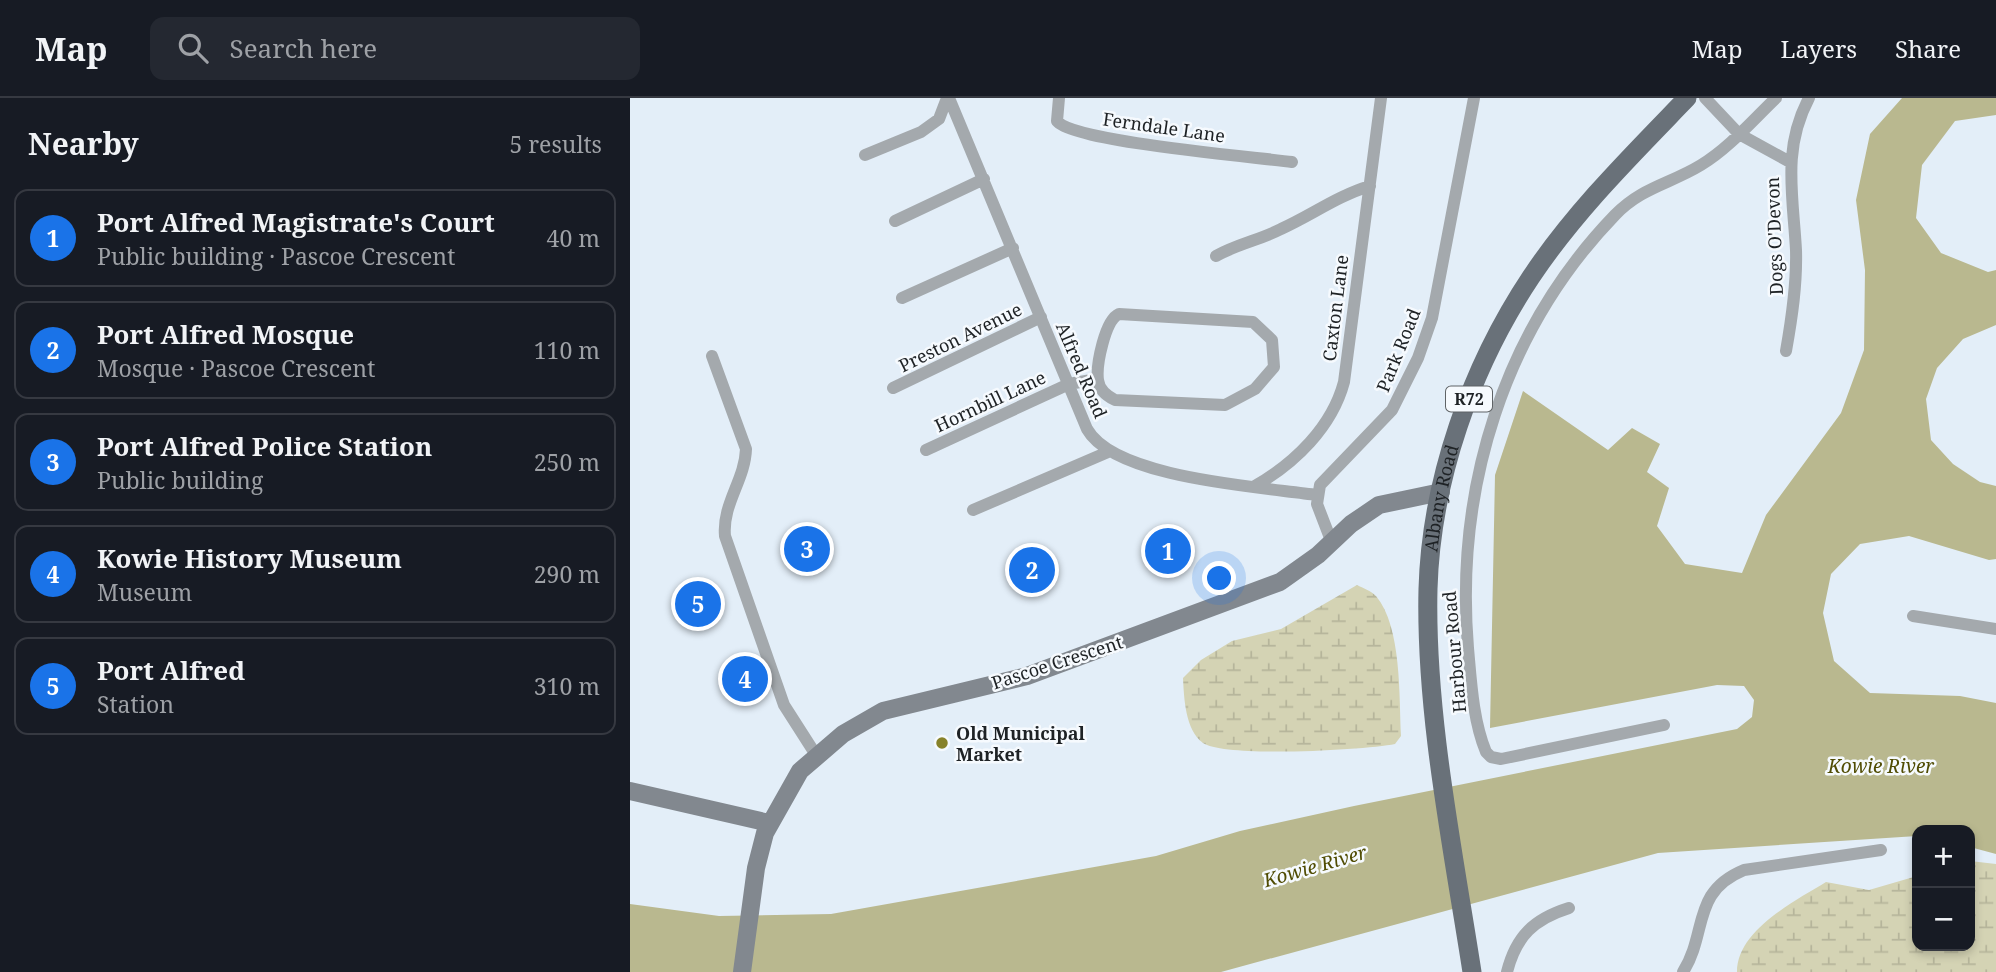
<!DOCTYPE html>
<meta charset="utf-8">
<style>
:root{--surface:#171b24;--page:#242831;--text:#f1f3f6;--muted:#9ea1a6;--line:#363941;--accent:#1a73e8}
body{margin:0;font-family:"Noto Serif",serif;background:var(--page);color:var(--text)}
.controls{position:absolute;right:21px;bottom:21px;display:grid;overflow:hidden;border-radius:14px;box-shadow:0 4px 10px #0003}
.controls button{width:63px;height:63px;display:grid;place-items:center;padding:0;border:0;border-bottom:2px solid var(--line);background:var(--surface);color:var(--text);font:35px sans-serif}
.you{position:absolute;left:590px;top:481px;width:24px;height:24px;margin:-18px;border:5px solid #fff;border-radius:50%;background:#1a73e8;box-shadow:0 0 0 10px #1a73e833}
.badge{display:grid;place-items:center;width:46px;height:46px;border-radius:50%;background:var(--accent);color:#fff;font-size:23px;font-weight:700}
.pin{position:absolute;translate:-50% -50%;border:4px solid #fff;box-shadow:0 2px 7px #0006}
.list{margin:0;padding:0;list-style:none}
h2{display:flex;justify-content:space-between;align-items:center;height:91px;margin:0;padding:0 28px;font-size:30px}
h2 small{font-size:23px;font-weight:400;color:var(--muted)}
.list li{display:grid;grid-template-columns:46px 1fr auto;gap:21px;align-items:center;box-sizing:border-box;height:98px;margin:0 14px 14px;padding:0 14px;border:2px solid var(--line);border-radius:14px}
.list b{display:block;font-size:26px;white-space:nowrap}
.list p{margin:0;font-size:23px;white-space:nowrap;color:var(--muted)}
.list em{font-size:23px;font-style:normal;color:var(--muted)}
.icon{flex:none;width:38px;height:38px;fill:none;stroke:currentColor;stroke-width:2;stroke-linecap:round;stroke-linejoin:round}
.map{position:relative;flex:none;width:1366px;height:874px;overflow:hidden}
header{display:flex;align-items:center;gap:42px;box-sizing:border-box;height:98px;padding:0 35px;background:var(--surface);border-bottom:2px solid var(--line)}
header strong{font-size:33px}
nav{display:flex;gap:38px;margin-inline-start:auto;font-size:24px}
.search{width:490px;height:63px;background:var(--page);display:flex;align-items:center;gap:18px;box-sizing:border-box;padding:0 24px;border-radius:14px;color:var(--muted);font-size:26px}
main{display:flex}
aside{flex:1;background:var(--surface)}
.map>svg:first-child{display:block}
.wetland{fill:url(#wetland-marsh)}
.water{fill:#b9b88f}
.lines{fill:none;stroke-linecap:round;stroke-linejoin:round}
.street{stroke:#a4a9ad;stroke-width:12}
.secondary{stroke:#82888f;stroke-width:18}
.primary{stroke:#697179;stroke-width:19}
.poi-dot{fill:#87822a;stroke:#f6fafe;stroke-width:2.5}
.labels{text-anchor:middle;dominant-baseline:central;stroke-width:5;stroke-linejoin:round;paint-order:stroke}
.shield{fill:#f6fafe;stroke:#5f6366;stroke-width:2}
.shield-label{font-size:16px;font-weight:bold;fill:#1e2225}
.street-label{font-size:18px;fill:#1e2225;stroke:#f6fafe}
.poi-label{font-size:18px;font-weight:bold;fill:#1e2225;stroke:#f6fafe;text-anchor:start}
.water-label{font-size:19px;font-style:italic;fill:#504c03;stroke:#f6fafe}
</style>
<header>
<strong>Map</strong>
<div class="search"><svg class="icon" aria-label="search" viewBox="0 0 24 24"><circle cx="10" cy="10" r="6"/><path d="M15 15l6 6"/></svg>Search here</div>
<nav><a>Map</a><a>Layers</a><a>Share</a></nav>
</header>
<main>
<aside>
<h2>Nearby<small>5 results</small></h2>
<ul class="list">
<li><span class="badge">1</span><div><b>Port Alfred Magistrate's Court</b><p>Public building · Pascoe Crescent</p></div><em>40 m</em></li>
<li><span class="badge">2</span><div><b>Port Alfred Mosque</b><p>Mosque · Pascoe Crescent</p></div><em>110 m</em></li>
<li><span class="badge">3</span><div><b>Port Alfred Police Station</b><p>Public building</p></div><em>250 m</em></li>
<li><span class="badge">4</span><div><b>Kowie History Museum</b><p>Museum</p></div><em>290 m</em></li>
<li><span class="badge">5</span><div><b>Port Alfred</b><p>Station</p></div><em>310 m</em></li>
</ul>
</aside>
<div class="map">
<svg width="1366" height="874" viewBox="0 0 1366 874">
<defs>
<pattern id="wetland-marsh" width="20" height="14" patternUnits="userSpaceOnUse" patternTransform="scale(1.75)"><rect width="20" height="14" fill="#d4d3b4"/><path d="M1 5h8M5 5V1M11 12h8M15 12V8" fill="none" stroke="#b6b59b"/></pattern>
</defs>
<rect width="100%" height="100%" fill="#e3eef8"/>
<path class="wetland" d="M727 487C733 490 741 493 746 498 772 529 769 599 771 638L765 646C736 652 594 660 573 645 555 632 554 599 553 580L571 562 602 543 651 531Z
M1340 763 1366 766V874H1107C1107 832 1165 803 1196 784L1239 792 1287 778V848H1340Z"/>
<path class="water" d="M1272 0H1366V17L1325 23 1292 67 1286 120 1311 155 1358 174 1366 172V227L1333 241 1307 270 1296 301 1301 342 1323 366 1350 384 1366 388V461L1359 462 1279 438 1230 446 1201 476 1193 515 1204 563 1240 595 1330 598 1366 605V756L1340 749V732H1287V738L1028 755 591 874H0V806L89 818 201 816 526 758 610 733 724 708 1107 631 1122 619 1124 602 1114 588 1087 587 860 630 865 377 893 293 978 352 1002 330 1030 346 1017 374 1039 390 1027 428 1055 466 1112 475 1136 417 1211 315 1234 252 1235 172 1226 102 1240 36Z"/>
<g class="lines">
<path class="street" d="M319 0 457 331C485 381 633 389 687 397
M429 0 427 23C443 44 626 59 662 64
M1075 0 1109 36 1160 64
M235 57 291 34 309 21 317 0
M265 123 354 81
M586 158C607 146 630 142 651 131 682 117 707 98 740 88
M272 200 383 150
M489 216 623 224 642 242 644 269 625 291 595 307 485 302C477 298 469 291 468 282 466 267 475 222 489 216Z
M1156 253C1162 219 1167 186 1166 152 1163 97 1152 51 1179 0
M82 258 116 351C115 382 92 406 95 438L154 607 186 657
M263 290 411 219
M296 352 439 286 467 281
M625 388C665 365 702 329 714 284L751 0
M343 412 478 354
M702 445 687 406 690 387 762 312 788 260 802 220 844 0
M1283 518 1366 531
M1034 627 871 661 861 659 856 654C843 623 841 583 838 550 825 391 873 233 985 117 1012 89 1040 86 1071 67 1099 50 1122 23 1146 0
M877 874C886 838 904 821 939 810
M1053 874C1078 834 1061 794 1114 772L1251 752"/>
<path class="secondary" d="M0 693 139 725
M112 874 126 770 135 735 170 673 213 636 253 613 397 578 650 484 688 457 721 426 749 407 811 394"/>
<path class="primary" id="s1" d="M842 874C823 751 795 615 798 491 801 383 841 269 901 179 945 113 1002 57 1057 0"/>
</g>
<circle class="poi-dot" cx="312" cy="645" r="7"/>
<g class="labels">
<rect class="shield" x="816" y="288.5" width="46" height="25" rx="5"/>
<g class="shield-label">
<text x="839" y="301">R72</text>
</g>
<g class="street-label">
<text transform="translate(534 29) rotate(8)">Ferndale Lane</text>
<text transform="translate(1144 138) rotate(-92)">Dogs O'Devon</text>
<text transform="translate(705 210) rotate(-83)">Caxton Lane</text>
<text transform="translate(330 239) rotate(-26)">Preston Avenue</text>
<text transform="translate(768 252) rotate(-68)">Park Road</text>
<text transform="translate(452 272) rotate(67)">Alfred Road</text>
<text transform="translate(360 303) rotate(-25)">Hornbill Lane</text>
<text stroke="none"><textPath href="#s1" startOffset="478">Albany Road</textPath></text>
<text transform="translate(824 554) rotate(-95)">Harbour Road</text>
<text transform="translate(427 564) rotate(-18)">Pascoe Crescent</text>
</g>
<g class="poi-label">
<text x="326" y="635">Old Municipal<tspan x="326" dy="21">Market</tspan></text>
</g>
<g class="water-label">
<text x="1251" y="668">Kowie River</text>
<text transform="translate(685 768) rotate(-16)">Kowie River</text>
</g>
</g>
</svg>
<div class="controls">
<button>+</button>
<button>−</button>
</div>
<div class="you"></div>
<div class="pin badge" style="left:538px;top:453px">1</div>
<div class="pin badge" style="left:402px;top:472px">2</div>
<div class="pin badge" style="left:177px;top:451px">3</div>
<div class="pin badge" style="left:115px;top:581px">4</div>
<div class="pin badge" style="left:68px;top:506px">5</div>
</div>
</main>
